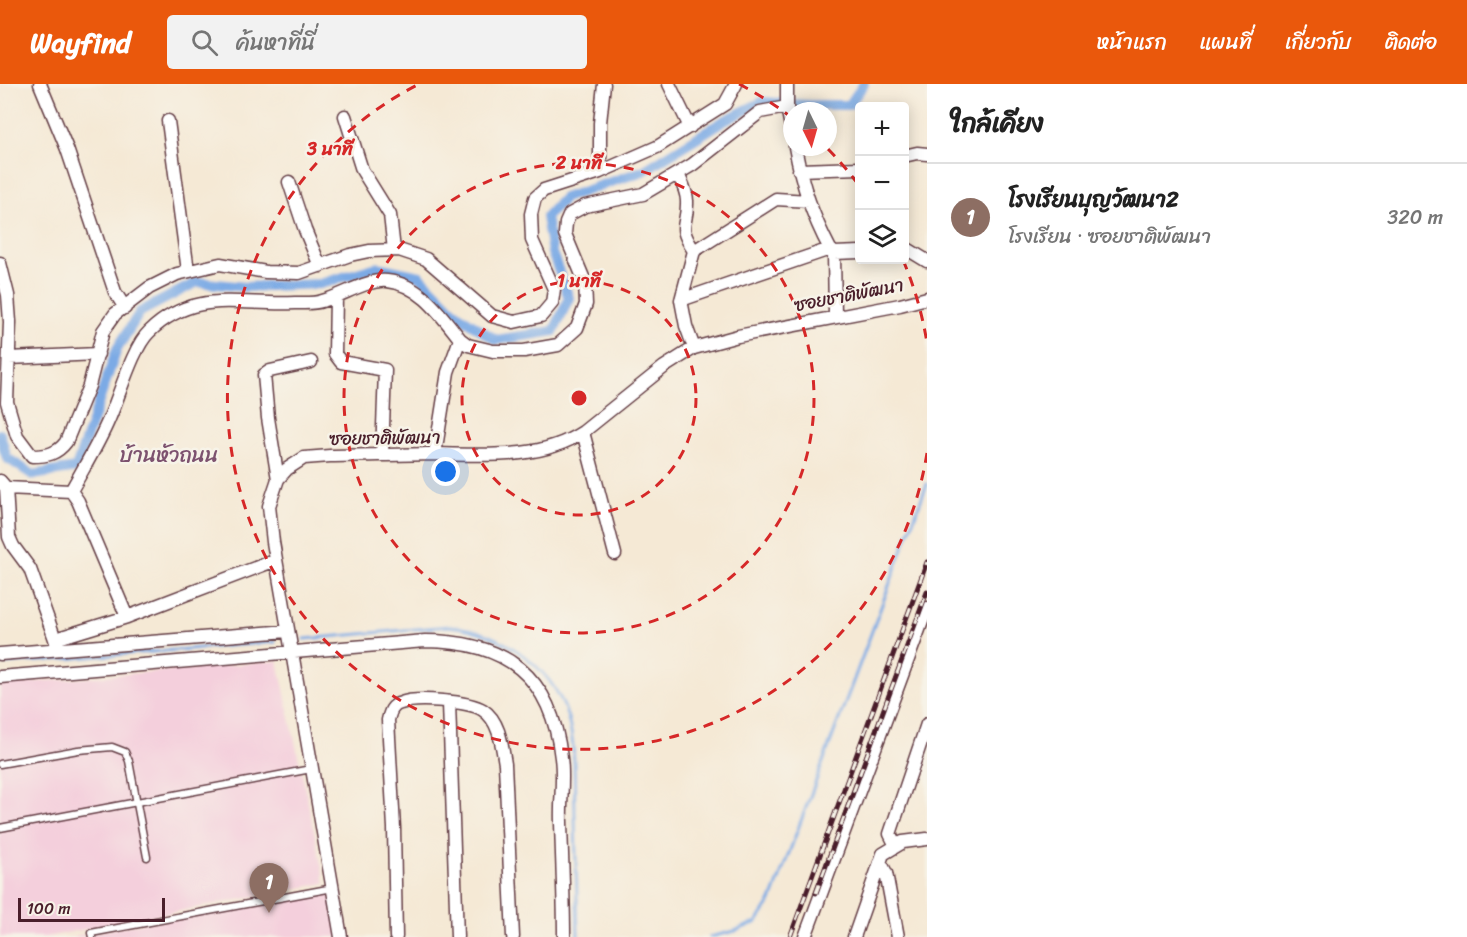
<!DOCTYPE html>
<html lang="th">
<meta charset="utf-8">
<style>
:root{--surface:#fff;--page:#f2f2f2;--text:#222;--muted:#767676;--line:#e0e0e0;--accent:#ea580c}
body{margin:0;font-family:Sriracha,"Playpen Sans Thai",sans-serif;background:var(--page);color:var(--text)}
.controls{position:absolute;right:18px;top:18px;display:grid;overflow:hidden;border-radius:6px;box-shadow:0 3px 15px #0003}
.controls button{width:54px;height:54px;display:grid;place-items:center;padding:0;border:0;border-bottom:2px solid var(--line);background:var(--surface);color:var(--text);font:30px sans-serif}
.compass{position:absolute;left:783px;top:18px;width:54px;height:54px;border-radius:50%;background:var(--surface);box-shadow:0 3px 15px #0003;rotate:175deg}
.scale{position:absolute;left:18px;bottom:15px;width:147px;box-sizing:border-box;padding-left:6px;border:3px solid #4a1f2b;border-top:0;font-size:16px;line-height:21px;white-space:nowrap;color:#4a1f2b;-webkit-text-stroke:4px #f7f3e8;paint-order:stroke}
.you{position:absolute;left:446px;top:388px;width:21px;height:21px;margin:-15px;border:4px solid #fff;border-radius:50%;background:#1a73e8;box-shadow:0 0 0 9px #1a73e833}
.badge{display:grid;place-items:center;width:39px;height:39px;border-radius:50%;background:var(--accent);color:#fff;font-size:20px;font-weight:700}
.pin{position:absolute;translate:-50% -50px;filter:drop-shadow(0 2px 3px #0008)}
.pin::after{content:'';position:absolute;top:32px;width:21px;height:18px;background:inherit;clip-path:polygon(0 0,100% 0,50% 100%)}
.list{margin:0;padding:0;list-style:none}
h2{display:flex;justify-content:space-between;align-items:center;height:78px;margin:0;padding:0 24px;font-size:26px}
h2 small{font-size:20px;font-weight:400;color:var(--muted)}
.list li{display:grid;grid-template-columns:39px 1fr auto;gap:18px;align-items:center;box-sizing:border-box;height:108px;padding:0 24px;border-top:2px solid var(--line)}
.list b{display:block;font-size:22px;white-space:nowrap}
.list p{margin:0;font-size:20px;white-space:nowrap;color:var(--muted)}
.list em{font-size:20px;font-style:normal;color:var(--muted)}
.icon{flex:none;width:33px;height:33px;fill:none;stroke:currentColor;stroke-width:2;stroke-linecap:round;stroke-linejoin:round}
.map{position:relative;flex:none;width:927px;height:853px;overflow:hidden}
header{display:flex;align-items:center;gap:36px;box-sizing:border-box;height:84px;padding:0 30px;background:var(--accent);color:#fff}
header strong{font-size:28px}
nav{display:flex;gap:33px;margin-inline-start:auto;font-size:21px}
.search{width:420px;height:54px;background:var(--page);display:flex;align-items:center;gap:15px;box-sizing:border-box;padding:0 21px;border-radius:6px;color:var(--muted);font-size:22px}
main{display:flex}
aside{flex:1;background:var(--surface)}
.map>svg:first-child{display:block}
.built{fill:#f4cfdc}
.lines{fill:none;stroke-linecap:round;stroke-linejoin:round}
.stream{stroke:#7baae5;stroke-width:3}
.canal{stroke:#7baae5;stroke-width:10}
.service-casing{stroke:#643d44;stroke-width:9}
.minor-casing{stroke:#643d44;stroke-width:15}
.service{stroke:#fff;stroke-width:6}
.minor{stroke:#fff;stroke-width:12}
.rail-casing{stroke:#4a1f2b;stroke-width:5}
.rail{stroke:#f7f3e8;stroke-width:3;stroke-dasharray:9;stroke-linecap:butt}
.ring{fill:none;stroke:#d62828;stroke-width:3;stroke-dasharray:10 8}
.labels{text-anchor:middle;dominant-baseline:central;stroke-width:5;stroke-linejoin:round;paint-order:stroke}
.street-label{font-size:18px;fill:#4a1f2b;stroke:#f7f3e8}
.quarter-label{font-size:21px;fill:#7d526f;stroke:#f7f3e8}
.centre{fill:#d62828;stroke:#f7f3e8;stroke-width:3}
.ring-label{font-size:18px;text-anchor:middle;font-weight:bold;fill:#d62828;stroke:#f7f3e8;stroke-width:5;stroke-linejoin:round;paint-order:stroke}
</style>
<header>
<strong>Wayfind</strong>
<div class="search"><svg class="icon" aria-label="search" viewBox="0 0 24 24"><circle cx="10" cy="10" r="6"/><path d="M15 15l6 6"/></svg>ค้นหาที่นี่</div>
<nav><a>หน้าแรก</a><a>แผนที่</a><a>เกี่ยวกับ</a><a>ติดต่อ</a></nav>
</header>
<main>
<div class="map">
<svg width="927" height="853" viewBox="0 0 927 853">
<rect width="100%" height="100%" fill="#f7f3e8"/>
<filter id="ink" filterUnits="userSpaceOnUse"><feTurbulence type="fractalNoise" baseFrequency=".0167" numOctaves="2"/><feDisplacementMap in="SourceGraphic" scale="12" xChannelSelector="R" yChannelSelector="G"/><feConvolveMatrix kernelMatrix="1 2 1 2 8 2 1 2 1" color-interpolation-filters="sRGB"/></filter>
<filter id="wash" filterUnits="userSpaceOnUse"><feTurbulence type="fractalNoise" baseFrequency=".008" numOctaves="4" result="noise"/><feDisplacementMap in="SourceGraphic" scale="24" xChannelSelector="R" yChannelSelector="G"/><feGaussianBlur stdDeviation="1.35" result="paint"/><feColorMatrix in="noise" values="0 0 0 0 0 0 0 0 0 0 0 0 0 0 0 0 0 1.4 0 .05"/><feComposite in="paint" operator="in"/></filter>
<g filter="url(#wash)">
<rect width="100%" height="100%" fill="#f5e9d5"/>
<path class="built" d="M278 577 325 799 46 853H0V601Z
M333 804 341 853H68Z"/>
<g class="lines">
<path class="stream" d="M305 555 449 542C504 548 559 586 570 643 576 672 574 704 575 734 576 774 577 813 578 853
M0 580 275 558
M710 853 735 847 757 838 771 817 927 400"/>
<path class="canal" d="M0 350 7 374 33 391 76 384 117 265 140 228 197 198 245 203 320 200 377 183 420 192 457 230 496 256 554 247 569 214 552 169 546 133 564 114 643 87 722 38 762 18 809 21H849L864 0"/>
</g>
</g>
<g filter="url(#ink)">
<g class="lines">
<defs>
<path id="service" d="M0 680 78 666 112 663 125 668 129 677 147 773
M0 744 311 685
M92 853 91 849 333 804"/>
<path id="minor" d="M40 0 67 65 115 208 125 224
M669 0 690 43
M787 0V23L792 48
M345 32 362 86 390 131 394 166
M168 37 188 187
M795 63C802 101 812 131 830 165L834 169 860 168
M904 72 917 69 927 70
M799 86 860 84
M600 88V39L604 0
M678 90C682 99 687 108 687 117 688 144 676 139 694 167
M289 98 305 146 320 182
M904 163 927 177
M834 169 835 232
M0 179 8 211 10 238 7 318 17 352 32 372C47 372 57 370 66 358L89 302 103 247 115 230 149 204 177 190 220 180 266 188 299 189 350 171 369 167 399 166 426 175 492 232 514 238 541 232 552 219 554 205 532 156 531 130 535 114 544 106 600 88 657 63 725 20 736 0
M336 213 335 270 341 278 385 286 382 371
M681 216 694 167 776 115 809 117
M460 255 468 261 493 267H524L558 261 577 244 586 220 585 198 565 150 566 139 570 130 585 122 643 110 692 81 760 28 787 23
M694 264 686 242 681 216 830 165
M9 274 98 270
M583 348 615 470
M278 395 268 334 264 291 270 287 311 278
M0 397 6 404 71 407 78 417 127 533
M6 404 9 453 13 462 30 485 55 555
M71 407C84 383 99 359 109 335 119 313 133 263 149 248 194 204 240 222 295 219 304 219 314 220 322 217 343 212 366 195 387 197 420 200 441 231 460 255L448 288 435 370
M58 564 55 555 127 533 276 476
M0 570 288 547
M0 593 425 557C506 557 552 592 561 674 564 695 560 717 561 738 562 776 564 815 564 853
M449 619 457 853
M896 762 890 750 927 640
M881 779 886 789 898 853
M341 853 273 458 269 422 278 395 287 385 304 374 330 372C362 371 394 371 426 370 477 370 538 378 583 348L664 283 694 264 738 252 900 221 927 214
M396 853 394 744 388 636C390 628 392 621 401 619 416 613 469 617 483 626 500 637 502 663 505 680L513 853
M805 853 927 524
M854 853 883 770 903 758 927 755"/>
</defs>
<use href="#service" class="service-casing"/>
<use href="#minor" class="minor-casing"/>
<use href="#service" class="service"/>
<use href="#minor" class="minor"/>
<defs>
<path id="rail" d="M816 809 927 508
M790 853 927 478"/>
</defs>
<use href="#rail" class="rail-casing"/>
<use href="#rail" class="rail"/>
</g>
</g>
<g class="ring">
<circle cx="579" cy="314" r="117"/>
<circle cx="579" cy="314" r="235"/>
<path d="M927 369A352 352 0 1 1 419 0M739 0A352 352 0 0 1 791 33M828 65A352 352 0 0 1 858 100M903 176A352 352 0 0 1 927 259"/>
</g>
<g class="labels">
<g class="street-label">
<text transform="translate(849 211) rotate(-11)">ซอยชาติพัฒนา</text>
<text transform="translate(385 354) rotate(-1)">ซอยชาติพัฒนา</text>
</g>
<g class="quarter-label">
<text x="169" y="371">บ้านหัวถนน</text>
</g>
</g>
<circle cx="579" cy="314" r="9" class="centre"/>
<g class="ring-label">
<text x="330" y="71">3 นาที</text>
<text x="579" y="85">2 นาที</text>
<text x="579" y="203">1 นาที</text>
</g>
</svg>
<div class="controls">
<button>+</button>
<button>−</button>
<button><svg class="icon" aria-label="layers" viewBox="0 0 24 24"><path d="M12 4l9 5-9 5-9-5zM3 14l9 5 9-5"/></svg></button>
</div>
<svg class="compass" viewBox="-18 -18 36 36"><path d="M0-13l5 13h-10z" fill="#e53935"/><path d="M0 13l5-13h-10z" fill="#767676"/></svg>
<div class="scale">100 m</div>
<div class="you"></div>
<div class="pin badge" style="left:269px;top:829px;background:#8d6e63">1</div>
</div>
<aside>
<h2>ใกล้เคียง<small></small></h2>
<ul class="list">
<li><span class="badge" style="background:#8d6e63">1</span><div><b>โรงเรียนบุญวัฒนา2</b><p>โรงเรียน · ซอยชาติพัฒนา</p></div><em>320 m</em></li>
</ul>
</aside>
</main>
